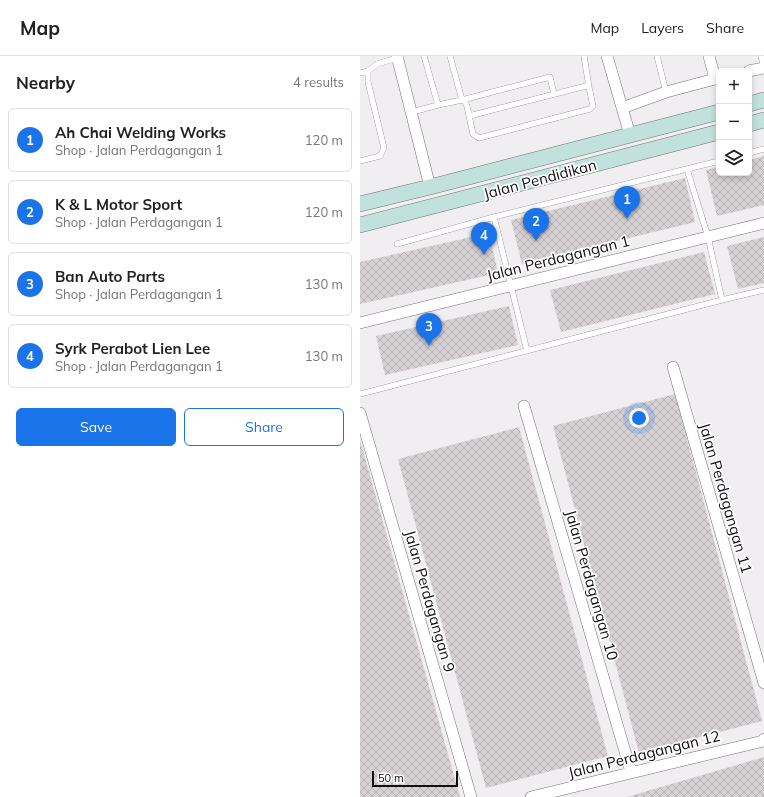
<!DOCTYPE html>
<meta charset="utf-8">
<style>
:root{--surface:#fff;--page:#f2f2f2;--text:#202124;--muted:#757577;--line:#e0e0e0;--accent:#1a73e8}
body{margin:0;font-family:Mulish,sans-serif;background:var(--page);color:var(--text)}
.controls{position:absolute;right:12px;top:12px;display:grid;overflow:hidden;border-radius:6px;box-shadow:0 2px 6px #0003}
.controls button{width:36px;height:36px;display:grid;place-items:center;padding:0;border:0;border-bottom:1px solid var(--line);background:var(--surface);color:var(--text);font:20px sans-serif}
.scale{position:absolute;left:12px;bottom:10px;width:86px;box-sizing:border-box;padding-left:4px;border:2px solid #0f0e10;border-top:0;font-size:11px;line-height:14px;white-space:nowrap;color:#0f0e10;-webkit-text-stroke:3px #fff;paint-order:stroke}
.you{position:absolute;left:279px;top:362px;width:14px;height:14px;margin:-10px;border:3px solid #fff;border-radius:50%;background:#1a73e8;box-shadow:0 0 0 6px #1a73e833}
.badge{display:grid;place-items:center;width:26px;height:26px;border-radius:50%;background:var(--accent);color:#fff;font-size:13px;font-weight:700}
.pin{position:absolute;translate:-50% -33px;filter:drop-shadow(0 1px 2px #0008)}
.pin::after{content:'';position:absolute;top:21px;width:14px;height:12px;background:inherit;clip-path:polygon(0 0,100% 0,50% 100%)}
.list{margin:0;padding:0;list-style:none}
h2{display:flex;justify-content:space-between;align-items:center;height:52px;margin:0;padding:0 16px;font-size:17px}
h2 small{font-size:13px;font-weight:400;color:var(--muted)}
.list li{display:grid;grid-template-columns:26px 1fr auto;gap:12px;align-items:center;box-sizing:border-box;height:64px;margin:0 8px 8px;padding:0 8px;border:1px solid var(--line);border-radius:6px}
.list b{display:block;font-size:15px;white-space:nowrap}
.list p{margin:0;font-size:13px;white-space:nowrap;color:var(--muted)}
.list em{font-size:13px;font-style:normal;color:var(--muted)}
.actions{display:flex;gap:8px;padding:12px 16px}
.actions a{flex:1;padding:9px 0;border:1px solid var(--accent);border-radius:6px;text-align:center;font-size:14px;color:var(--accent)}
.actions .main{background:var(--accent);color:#fff}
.icon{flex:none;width:22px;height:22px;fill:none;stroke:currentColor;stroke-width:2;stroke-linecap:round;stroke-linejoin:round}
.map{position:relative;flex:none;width:404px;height:741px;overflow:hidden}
header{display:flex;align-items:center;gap:24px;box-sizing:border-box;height:56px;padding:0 20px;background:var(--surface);border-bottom:1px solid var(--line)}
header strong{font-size:19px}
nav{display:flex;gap:22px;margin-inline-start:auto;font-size:14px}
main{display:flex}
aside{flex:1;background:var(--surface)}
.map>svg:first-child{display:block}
.building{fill:url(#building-cross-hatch)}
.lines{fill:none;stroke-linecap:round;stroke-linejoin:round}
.lane-casing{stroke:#747275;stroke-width:6}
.street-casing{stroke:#747275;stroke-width:12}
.secondary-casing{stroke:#747275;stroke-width:16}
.lane{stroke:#fff;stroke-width:5.5}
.street{stroke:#fff;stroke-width:11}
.secondary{stroke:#c1e1dc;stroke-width:15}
.labels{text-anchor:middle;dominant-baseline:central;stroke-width:3.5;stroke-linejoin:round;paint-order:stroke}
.street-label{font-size:15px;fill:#0f0e10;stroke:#fff}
</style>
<header>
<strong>Map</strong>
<nav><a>Map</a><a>Layers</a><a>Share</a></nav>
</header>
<main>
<aside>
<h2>Nearby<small>4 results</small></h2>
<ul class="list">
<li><span class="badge">1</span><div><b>Ah Chai Welding Works</b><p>Shop · Jalan Perdagangan 1</p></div><em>120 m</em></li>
<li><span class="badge">2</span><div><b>K &amp; L Motor Sport</b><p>Shop · Jalan Perdagangan 1</p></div><em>120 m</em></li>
<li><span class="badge">3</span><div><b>Ban Auto Parts</b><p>Shop · Jalan Perdagangan 1</p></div><em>130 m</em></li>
<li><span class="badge">4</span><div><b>Syrk Perabot Lien Lee</b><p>Shop · Jalan Perdagangan 1</p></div><em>130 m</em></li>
</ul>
<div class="actions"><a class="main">Save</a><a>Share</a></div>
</aside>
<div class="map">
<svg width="404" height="741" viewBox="0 0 404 741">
<defs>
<pattern id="building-cross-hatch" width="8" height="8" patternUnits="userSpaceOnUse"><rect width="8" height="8" fill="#d6d1d3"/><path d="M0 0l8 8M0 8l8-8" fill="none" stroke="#b6b2b4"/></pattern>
</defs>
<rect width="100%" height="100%" fill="#f0eef1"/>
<path class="building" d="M404 100V149L357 160 346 114 359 111V117H389V104Z
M325 122 335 166 162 208 151 164Z
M129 177 138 217 0 248V206Z
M404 181V227L378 233 367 190Z
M344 196 355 238 201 276 190 234Z
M149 250 158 289 25 319 16 280Z
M315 338 402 665 279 697 193 370Z
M159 371 248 700 126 732 38 403Z
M0 384 100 741H0Z
M404 701V741H267Z"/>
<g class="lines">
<defs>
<path id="lane" d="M64 0 78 49
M90 0 102 44 190 21 194 38
M224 0 229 31
M297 0 306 36
M401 0 404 12
M0 17 8 15
M52 56 78 49 102 44 105 46 107 50 113 78 119 82 230 53 233 50 229 31 226 30 109 60
M389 97 404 93
M0 105 20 100 24 92 8 26V15L17 8 37 2
M327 113 348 181 362 244
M134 161 167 295
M37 188 134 161 359 105
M0 338 362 244 404 234"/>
<path id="street" d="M37 0 70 131
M247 0 270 79
M349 0 355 23
M389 15 404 12
M262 52 306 36 359 22
M0 267 404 167
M313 311 404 627
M164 350 271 716
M0 357 111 741
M171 741 403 685 404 683"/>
<path id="secondary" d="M389 48 404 44
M389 68 404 64
M0 148 70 131 359 56
M0 169 359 76"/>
</defs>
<use href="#lane" class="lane-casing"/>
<use href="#street" class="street-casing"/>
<use href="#secondary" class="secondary-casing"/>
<use href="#lane" class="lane"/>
<use href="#street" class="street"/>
<use href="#secondary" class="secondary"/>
</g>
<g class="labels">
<g class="street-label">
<text transform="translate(180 123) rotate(-15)">Jalan Pendidikan</text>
<text transform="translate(198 202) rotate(-14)">Jalan Perdagangan 1</text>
<text transform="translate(366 442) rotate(74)">Jalan Perdagangan 11</text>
<text transform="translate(232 529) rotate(74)">Jalan Perdagangan 10</text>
<text transform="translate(70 545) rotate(74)">Jalan Perdagangan 9</text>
<text transform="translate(284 698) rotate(-14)">Jalan Perdagangan 12</text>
</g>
</g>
</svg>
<div class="controls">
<button>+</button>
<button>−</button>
<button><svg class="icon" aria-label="layers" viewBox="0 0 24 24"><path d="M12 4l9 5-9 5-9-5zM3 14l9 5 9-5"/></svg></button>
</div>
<div class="scale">50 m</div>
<div class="you"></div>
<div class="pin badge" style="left:267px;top:163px">1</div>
<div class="pin badge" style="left:176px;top:185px">2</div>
<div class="pin badge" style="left:69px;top:290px">3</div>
<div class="pin badge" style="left:124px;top:199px">4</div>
</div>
</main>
